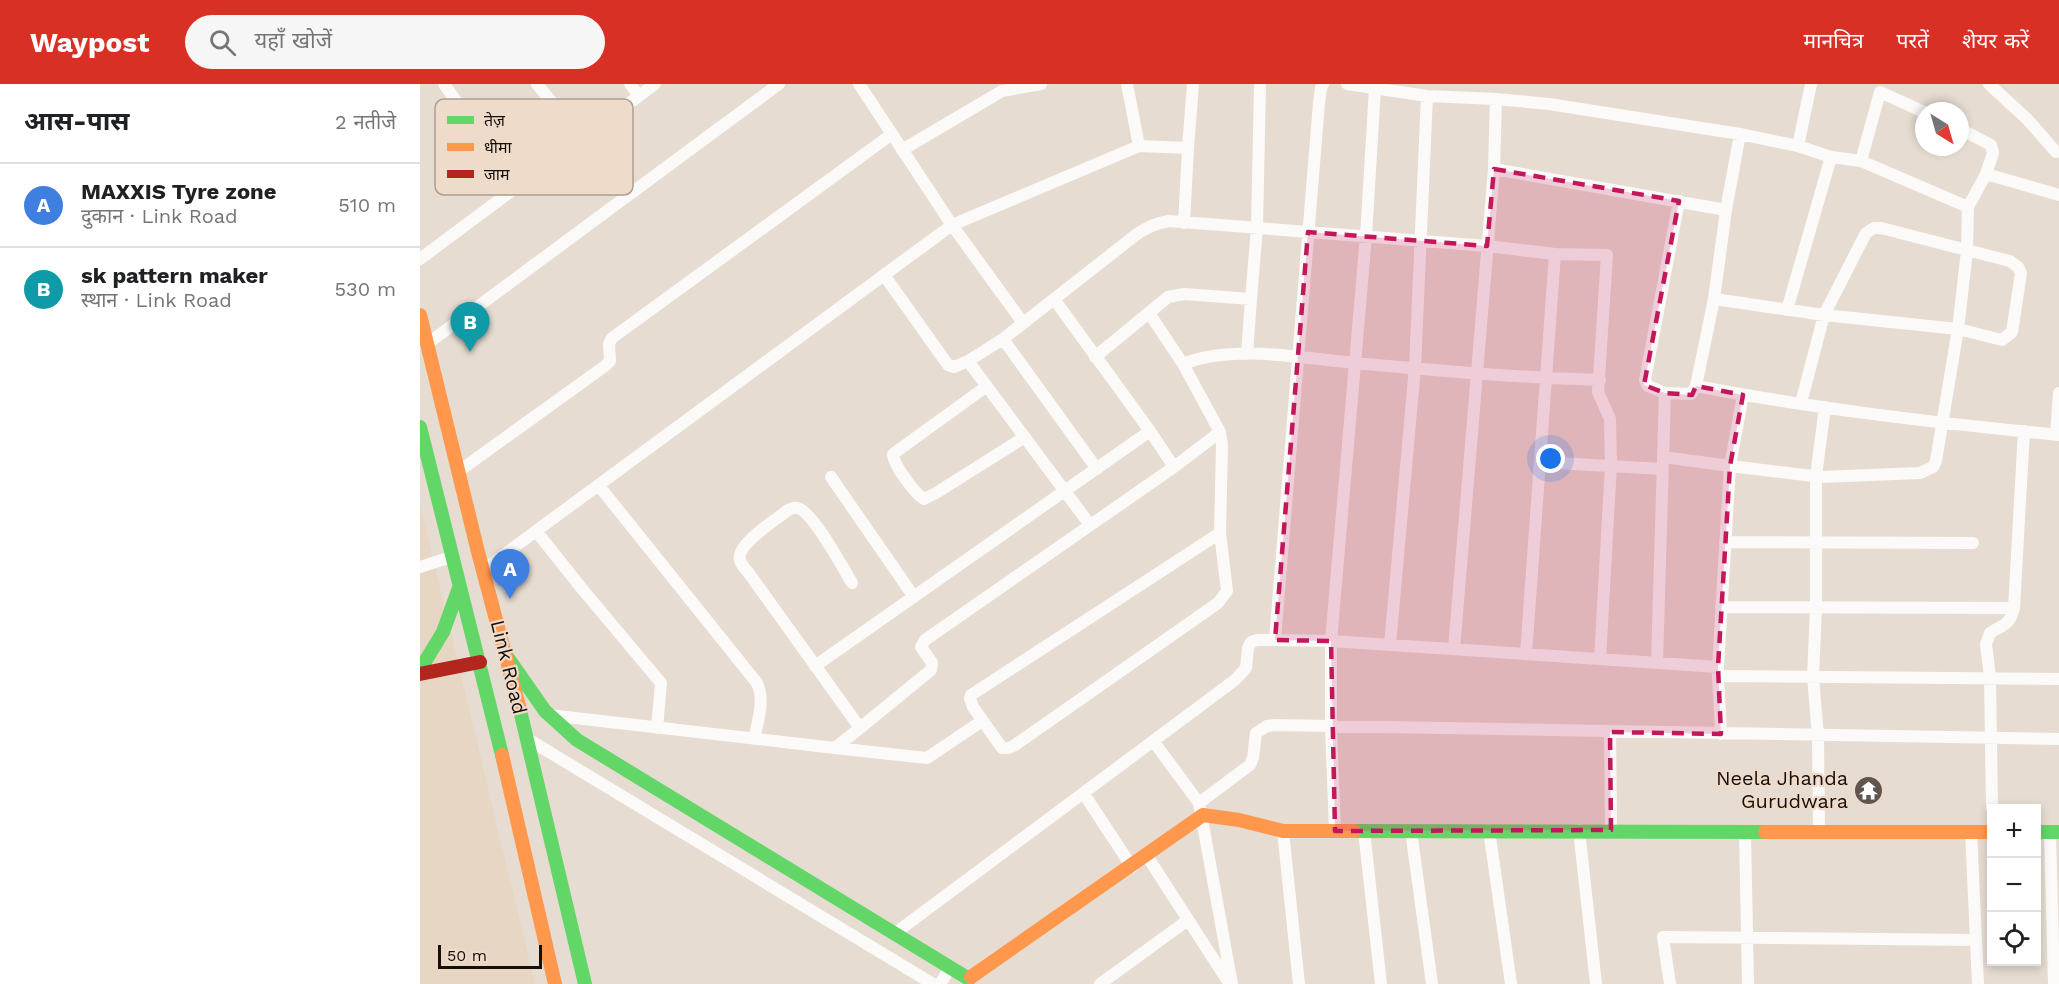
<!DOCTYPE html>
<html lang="hi">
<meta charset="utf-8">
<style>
:root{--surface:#fff;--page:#f6f6f6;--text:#202124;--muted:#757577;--line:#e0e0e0;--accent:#d93025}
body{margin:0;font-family:"Work Sans","Noto Sans Devanagari",sans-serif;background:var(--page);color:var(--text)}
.controls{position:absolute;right:18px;bottom:18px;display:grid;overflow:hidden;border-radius:0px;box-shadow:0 3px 9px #0003}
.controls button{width:54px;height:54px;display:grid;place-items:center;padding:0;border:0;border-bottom:2px solid var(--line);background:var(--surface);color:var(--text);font:30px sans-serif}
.compass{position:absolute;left:1495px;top:18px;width:54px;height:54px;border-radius:50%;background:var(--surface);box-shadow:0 3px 9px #0003;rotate:143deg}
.scale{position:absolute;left:18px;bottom:15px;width:104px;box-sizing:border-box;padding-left:6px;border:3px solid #150e09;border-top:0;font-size:16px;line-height:21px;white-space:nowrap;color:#150e09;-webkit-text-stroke:4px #eedbca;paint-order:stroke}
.you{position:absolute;left:1131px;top:375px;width:21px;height:21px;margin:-15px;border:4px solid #fff;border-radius:50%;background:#1a73e8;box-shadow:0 0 0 9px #1a73e833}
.badge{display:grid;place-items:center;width:39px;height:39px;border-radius:50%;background:var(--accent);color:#fff;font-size:20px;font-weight:700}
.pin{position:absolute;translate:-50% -50px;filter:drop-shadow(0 2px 3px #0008)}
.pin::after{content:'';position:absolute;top:32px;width:21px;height:18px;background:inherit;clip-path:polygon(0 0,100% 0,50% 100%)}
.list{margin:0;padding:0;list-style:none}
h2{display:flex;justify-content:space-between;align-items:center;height:78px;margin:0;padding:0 24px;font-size:26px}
h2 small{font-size:20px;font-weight:400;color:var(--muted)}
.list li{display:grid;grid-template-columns:39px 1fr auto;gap:18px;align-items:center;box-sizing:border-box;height:84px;padding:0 24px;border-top:2px solid var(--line)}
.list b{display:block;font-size:22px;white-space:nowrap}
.list p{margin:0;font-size:20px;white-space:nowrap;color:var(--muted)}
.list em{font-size:20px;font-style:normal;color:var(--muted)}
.icon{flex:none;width:33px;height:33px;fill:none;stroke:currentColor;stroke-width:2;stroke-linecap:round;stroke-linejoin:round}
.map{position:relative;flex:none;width:1639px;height:900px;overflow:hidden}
header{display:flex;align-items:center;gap:36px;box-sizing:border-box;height:84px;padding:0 30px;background:var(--accent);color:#fff}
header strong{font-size:28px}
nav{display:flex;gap:33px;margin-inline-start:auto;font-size:21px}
.search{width:420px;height:54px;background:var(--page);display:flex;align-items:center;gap:15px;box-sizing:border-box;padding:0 21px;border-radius:33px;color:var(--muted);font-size:22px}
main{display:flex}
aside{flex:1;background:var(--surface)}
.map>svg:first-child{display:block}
.built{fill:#e8d6c5}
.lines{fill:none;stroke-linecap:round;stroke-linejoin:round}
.street{stroke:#fbfaf8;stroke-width:12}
.fast{stroke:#63d668;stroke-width:14}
.slow{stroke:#ff974d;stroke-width:14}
.jam{stroke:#b3261e;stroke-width:14}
.marked{fill:#c2185b;fill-opacity:0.2;stroke:#c2185b;stroke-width:4.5;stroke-dasharray:12 8;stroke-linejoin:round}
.labels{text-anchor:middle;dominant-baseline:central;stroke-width:4.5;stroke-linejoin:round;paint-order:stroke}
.street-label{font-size:20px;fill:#150e09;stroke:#eedbca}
.poi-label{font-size:20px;fill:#150e09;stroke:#eedbca;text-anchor:end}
.key{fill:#eedbca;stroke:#ad9e90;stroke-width:1.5}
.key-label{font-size:16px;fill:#150e09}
</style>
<header>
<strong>Waypost</strong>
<div class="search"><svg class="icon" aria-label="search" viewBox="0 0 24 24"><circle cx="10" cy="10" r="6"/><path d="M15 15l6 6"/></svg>यहाँ खोजें</div>
<nav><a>मानचित्र</a><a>परतें</a><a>शेयर करें</a></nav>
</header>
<main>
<aside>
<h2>आस-पास<small>2 नतीजे</small></h2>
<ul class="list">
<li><span class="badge" style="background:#3f7fe0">A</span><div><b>MAXXIS Tyre zone</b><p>दुकान · Link Road</p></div><em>510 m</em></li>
<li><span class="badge" style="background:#0f9aa8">B</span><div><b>sk pattern maker</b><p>स्थान · Link Road</p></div><em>530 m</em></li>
</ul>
</aside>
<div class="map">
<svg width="1639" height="900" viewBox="0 0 1639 900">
<rect width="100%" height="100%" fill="#e6dcd2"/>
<path class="built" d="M0 420 115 900H0Z"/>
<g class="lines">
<path class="street" d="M24 0 97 102
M117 0 161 55
M210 0 219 12
M439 0 532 141 603 239
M707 0 719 62
M903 0 901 4 899 19 855 556 911 557 1298 583 1310 382 1401 393 1500 389 1513 383 1516 377 1538 245 1547 167 1548 123 1566 90 1639 111
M927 0 1007 12 1076 15 1129 20 1320 50 1378 62 1391 0
M1569 0 1608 36 1636 68
M1540 45 1571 61 1573 69 1566 90
M1320 50 1306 126 1294 215 1276 302C1396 325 1518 339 1639 351
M1378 62 1411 73 1441 77 1548 123
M482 66 582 7 621 0
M1441 77 1460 8 1504 28
M1074 85 1306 126
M764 139 768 64
M1135 170 1187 171 1178 308 1190 335 1191 381 1180 575
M0 175 235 0
M464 191 528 281 534 283 548 277 670 441
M1294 215 1404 231 1538 245 1582 256 1592 248 1601 189 1598 183 1590 177 1461 144H1454L1446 149 1404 231 1381 319
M1367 226 1411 73
M729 229 763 280C813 260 881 274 934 279 1015 286 1099 294 1180 296
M583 255 677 385
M7 260 359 0
M827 270 831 215
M675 273 748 213 764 210 831 215 837 144 840 0
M548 277 583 255 717 150C728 143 736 139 749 137L1067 162 1135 170 1106 570
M763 280 800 348 802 361 800 449 807 507 798 519 595 661 589 664H582L553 623 550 615 551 611 800 449
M567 302 473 370C473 380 495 410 504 415L516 409 605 353
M1245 309 1228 302 1225 296 1259 117
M730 347 754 383
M1636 350 1639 309
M1243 373 1310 382 1323 311
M1120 378 1242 385
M39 387 185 282 190 277 189 260 192 254 472 50
M411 393 494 513
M179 402 337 599C345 616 338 637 334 655
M116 447 163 506 241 599 237 644
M1305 458 1553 459
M0 483 31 473
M63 486 532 141 719 62 768 64 773 0
M1301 523 1594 524
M970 561 995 283 1007 12
M1034 565 1074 85 1076 15
M1237 579 1245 309 1271 310 1276 302
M395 582 730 347 634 215
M1298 583V592L1639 595
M1298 592 1301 650
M129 631 415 664 440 644 328 488C325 485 321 480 320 476 315 461 357 435 368 426 371 425 373 423 377 424 392 426 423 484 432 499
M440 644 511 586 512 579 501 563 505 556 754 383 800 348
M1190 648 1191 746
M106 654 513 900
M734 658 779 719 812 900
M415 664 507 674 562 637
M664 710 712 783
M779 719 830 681 833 674 836 649 847 642 855 641 1639 655
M1572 724 1570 594 1566 560 1570 549C1584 540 1589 542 1594 524L1604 347
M1069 746 1091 900
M1159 746 1176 900
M863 747 879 900
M915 747 911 643V557L946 152 955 4
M944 747 961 900
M991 747 1012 900
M1325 747 1328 900
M1399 747 1398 652 1393 593 1396 523V392L1405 323
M1551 748 1558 900
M1630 748 1634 900
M727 772 809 899
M474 850 815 596 826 584 828 564 831 558 837 556H855
M520 900 530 884
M680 900 768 836
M1250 900 1243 853 1556 856"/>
<path class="fast" d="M0 343 82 671
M88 574 125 627 157 656 549 895 551 893
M0 586 23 548 39 504
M99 622 165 900
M934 747 1345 748
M1616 748H1639"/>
<path class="slow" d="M0 231 58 468 99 622
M82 671 135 900
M1345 748H1572
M551 893 783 731 819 736 863 747H934"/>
<path class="jam" d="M0 590 60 578"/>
</g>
<path class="marked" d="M1074 85 1259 117 1224 301 1245 309 1272 311 1276 302 1323 311 1310 382 1298 583 1301 650 1190 648 1191 746 915 747 911 557 855 556 888 148 1067 162Z"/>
<defs>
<symbol id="temple-disc" viewBox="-11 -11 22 22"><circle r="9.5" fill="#5e564f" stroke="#eedbca"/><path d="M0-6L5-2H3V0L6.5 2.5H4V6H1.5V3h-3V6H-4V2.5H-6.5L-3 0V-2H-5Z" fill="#fff"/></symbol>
</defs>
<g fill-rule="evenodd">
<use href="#temple-disc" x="1432" y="690" width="33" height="33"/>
</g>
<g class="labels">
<g class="street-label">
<text transform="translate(89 583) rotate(76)">Link Road</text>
</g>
<g class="poi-label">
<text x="1428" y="694">Neela Jhanda<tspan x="1428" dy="23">Gurudwara</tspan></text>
</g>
</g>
<rect x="15" y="15" width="198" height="96" rx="9" class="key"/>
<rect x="27" y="32" width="27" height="8" fill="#63d668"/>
<rect x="27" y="59" width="27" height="8" fill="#ff974d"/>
<rect x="27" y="86" width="27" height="8" fill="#b3261e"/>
<g class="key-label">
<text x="64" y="42">तेज़</text>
<text x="64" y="69">धीमा</text>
<text x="64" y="96">जाम</text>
</g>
</svg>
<div class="controls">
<button>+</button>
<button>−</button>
<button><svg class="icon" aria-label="locate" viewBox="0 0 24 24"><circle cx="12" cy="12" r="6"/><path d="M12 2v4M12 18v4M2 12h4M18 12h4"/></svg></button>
</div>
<svg class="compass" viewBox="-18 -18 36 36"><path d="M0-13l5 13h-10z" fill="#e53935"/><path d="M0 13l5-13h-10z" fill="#757577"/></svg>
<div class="scale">50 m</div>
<div class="you"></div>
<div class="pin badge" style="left:90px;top:515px;background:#3f7fe0">A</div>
<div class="pin badge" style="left:50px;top:268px;background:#0f9aa8">B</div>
</div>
</main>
